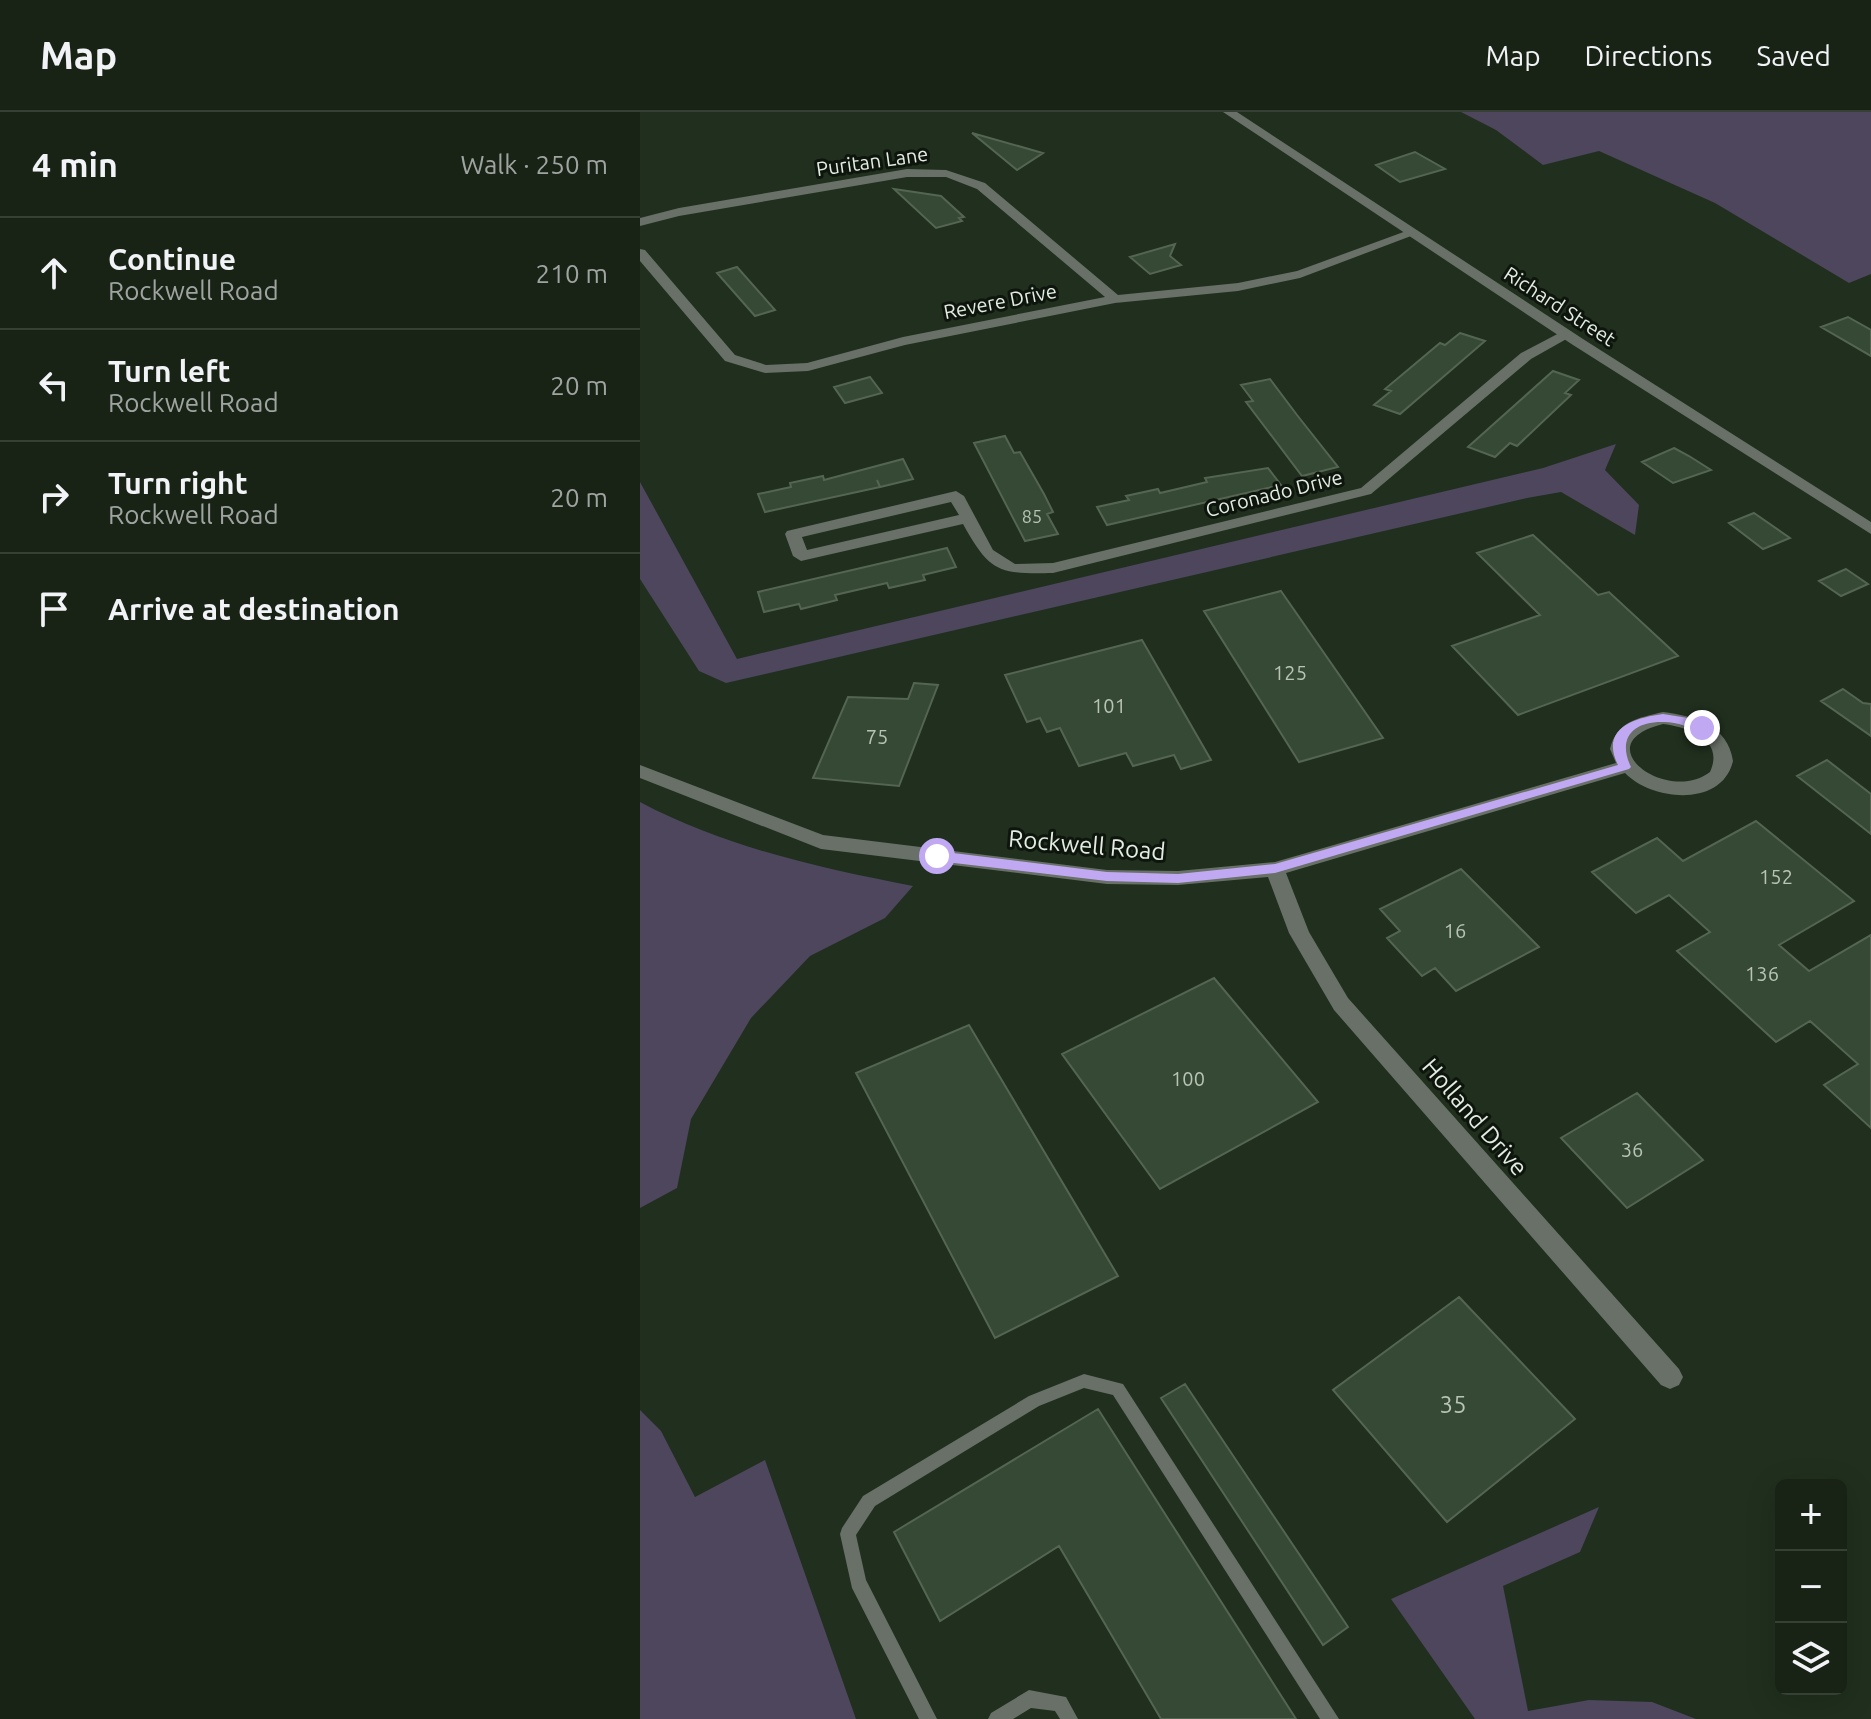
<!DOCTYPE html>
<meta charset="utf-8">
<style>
:root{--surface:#182316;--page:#212b1f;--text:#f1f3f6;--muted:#9fa4a1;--line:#364035}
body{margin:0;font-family:Ubuntu,sans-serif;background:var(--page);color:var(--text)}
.controls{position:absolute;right:24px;bottom:24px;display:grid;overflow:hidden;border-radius:12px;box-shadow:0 8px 32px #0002}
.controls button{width:72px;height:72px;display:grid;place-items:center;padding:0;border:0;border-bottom:2px solid var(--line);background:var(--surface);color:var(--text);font:40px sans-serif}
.stop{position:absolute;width:24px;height:24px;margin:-18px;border:6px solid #c1a8f3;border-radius:50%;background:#fff}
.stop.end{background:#c1a8f3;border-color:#fff;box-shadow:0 2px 8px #0008}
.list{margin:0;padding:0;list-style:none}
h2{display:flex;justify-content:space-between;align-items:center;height:104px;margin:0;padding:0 32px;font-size:34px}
h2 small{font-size:26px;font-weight:400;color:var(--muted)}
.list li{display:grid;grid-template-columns:52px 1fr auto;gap:24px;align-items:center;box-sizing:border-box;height:112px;padding:0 32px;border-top:2px solid var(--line)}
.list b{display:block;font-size:30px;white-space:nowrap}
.list p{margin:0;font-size:26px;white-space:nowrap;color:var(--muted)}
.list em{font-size:26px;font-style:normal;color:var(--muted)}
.icon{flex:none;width:44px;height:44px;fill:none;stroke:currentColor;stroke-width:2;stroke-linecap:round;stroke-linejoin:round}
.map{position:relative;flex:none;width:1231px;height:1607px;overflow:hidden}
header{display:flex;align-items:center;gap:48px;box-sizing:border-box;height:112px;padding:0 40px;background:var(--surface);border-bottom:2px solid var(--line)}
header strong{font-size:38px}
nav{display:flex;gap:44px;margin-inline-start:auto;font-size:28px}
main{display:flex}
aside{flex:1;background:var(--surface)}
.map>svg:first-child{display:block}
.green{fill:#4d465c}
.building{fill:#364934;stroke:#546552;stroke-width:2}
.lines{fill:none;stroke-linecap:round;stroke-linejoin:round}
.service{fill:#687067;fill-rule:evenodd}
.minor{fill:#687067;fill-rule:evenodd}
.tertiary{fill:#687067;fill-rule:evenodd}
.route{fill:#c1a8f3}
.labels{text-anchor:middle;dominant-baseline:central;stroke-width:6;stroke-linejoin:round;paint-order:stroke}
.far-number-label{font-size:18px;fill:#b8c4b6}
.far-street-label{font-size:20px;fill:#e3ede2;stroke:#0e150d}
.number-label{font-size:20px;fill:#b8c4b6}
.street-label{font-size:24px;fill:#e3ede2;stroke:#0e150d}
.near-number-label{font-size:24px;fill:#b8c4b6}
</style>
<header>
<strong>Map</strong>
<nav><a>Map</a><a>Directions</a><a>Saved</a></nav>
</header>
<main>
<aside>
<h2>4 min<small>Walk · 250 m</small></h2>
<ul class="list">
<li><svg class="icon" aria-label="ahead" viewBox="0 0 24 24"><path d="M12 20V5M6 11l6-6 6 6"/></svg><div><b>Continue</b><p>Rockwell Road</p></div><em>210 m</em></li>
<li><svg class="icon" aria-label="left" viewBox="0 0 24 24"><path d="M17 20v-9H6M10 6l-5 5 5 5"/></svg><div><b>Turn left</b><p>Rockwell Road</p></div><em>20 m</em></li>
<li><svg class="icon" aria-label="right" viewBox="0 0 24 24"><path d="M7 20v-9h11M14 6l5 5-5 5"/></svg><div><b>Turn right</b><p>Rockwell Road</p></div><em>20 m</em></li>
<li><svg class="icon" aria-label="arrive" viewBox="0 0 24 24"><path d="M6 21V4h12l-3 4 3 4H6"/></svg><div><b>Arrive at destination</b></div></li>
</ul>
</aside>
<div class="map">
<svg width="1231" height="1607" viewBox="0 0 1231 1607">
<rect width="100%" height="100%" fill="#202f1e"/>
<path class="green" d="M821 0H1231V162L1209 171 1075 91 959 39 903 53 856 18Z
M976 332 965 358 999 393 995 423 921 380 887 386 86 571 59 559 0 467V370L97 547 903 356Z
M0 690C85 735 179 756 273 774L245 806 170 844 111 906 51 1007 37 1076 0 1096Z
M0 1298 21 1319 55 1385 125 1348 216 1607H0Z
M959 1395 940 1440 863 1474 888 1599 949 1588 1012 1590 1056 1607H835L751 1487Z"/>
<path class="building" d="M332 21 403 41 377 58Z
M775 40 805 57 760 70 736 53Z
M254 77 301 84 324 105 319 106 322 109 296 116Z
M535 132 530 144 541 153 510 162 490 145Z
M97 155 135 198 115 204 77 161Z
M1208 205 1231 218V244L1181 215Z
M820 221 845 229 760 302 734 293 751 279 745 277 800 231 805 233Z
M913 259 939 268 925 281 931 283 877 334 870 331 855 345 828 335Z
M230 265 242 281 205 291 194 275Z
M630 267 657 303 698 355 662 364 606 290 613 289 601 273Z
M365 324 374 341 380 340 404 382 413 400 407 402 418 422 385 429 334 331Z
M1034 336 1049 344 1071 358 1033 371 1002 350Z
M263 347 273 367 240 375 237 368 240 375 125 400 118 382 151 375 150 371 183 364 184 368Z
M628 356 641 373 467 413 457 395 489 388 486 384 518 377 520 381 567 370 565 366Z
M1114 401 1150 426 1123 437 1089 411Z
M893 423 958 483 969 480 1038 544 878 603 812 534 900 503 837 441Z
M307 436 316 455 283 463 285 468 249 476 247 471 195 483 197 488 161 497 159 492 124 500 118 480Z
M1206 457 1228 472 1201 484 1179 469Z
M641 479 743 626 659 650 564 499Z
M502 528 571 648 541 657 534 643 493 654 486 641 439 654 420 616 407 620 400 606 387 610 365 563Z
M274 571 298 573 259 674 173 666 208 585 268 587Z
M1203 577 1223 591 1231 592V624L1181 589Z
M1187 648 1231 682V722L1157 664Z
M1116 709 1214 789 1139 833 1169 859 1231 823V1016L1184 973 1218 952 1170 909 1136 930 1037 839 1070 820 1029 783 996 801 952 760 1017 726 1043 749Z
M821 757 899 835 816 879 795 856 782 864 747 826 760 819 740 797Z
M574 866 678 990 520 1077 422 942Z
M329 913 478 1164 355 1226 216 961Z
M997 981 1063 1048 987 1096 921 1026Z
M819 1185 935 1307 807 1410 693 1278Z
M545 1272 708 1515 683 1533 521 1286Z
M458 1297 656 1607H521L419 1434 300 1509 254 1420Z"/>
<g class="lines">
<path class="service" d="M444 1262 483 1272 699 1607H680L473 1283 444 1276 399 1294 235 1394 216 1423 226 1468 297 1607H279L212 1476 200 1422 202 1416 223 1384 389 1284Z
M389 1578 426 1585 438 1607H420L415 1599 391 1596 373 1607H348L351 1601Z"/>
<path class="minor" d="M267 57 306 58 345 71 478 183 598 171 657 159 769 118 779 121 660 166 598 179 475 191 265 233 168 259 125 261 85 249 0 149V137L5 138 95 243 126 253 167 251 263 225 465 185 337 77 306 65H267L39 104 0 114V106L39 96Z
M925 218 930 219V225L891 247 731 382 413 461C359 462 350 461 323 412L161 449 153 444 145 422 147 419 316 379 324 384 353 438 375 452 413 451 721 376 881 241ZM311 390 319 403 167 438 162 425Z
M1023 600C1054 604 1088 613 1093 649 1082 696 1012 689 985 661L646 761 669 820 708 886 1039 1257 1043 1265 1039 1273 1030 1277 1021 1273 694 898 649 821 628 765 538 773 467 772 181 737 0 666V653L183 723 467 758 538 759 635 750 976 651 970 637C977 609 998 606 1023 600ZM1023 612C1048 615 1085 627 1070 660 1028 693 943 632 1023 612Z"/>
<path class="tertiary" d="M583 0H597L943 227 1231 410V422L933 233Z"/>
</g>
<path class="route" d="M1023 602 1048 606 1068 616 1062 620C1050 616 1038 610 1024 610 993 609 977 626 991 655L989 657 635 761 538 771 467 769 297 749 291 744 297 739 467 760 538 762 635 752 978 653C960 617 993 606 1023 602Z"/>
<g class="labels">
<g class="far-number-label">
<text x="392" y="404">85</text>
</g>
<g class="far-street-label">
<text transform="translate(232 49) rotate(-8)">Puritan Lane</text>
<text transform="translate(360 189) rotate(-11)">Revere Drive</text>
<text transform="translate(920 194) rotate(33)">Richard Street</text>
<text transform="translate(634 381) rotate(-14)">Coronado Drive</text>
</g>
<g class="number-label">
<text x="650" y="560">125</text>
<text x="469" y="593">101</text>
<text x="237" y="624">75</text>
<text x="1136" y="764">152</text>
<text x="815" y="818">16</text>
<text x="1122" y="861">136</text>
<text x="548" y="966">100</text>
<text x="992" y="1037">36</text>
</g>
<g class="street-label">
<text transform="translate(447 733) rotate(5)">Rockwell Road</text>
<text transform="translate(835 1005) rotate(49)">Holland Drive</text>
</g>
<g class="near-number-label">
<text x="813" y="1292">35</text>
</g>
</g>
</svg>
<div class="controls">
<button>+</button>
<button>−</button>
<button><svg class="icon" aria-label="layers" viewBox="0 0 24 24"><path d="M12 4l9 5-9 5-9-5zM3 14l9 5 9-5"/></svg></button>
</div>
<div class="stop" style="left:297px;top:744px"></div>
<div class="stop end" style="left:1062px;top:616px"></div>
</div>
</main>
